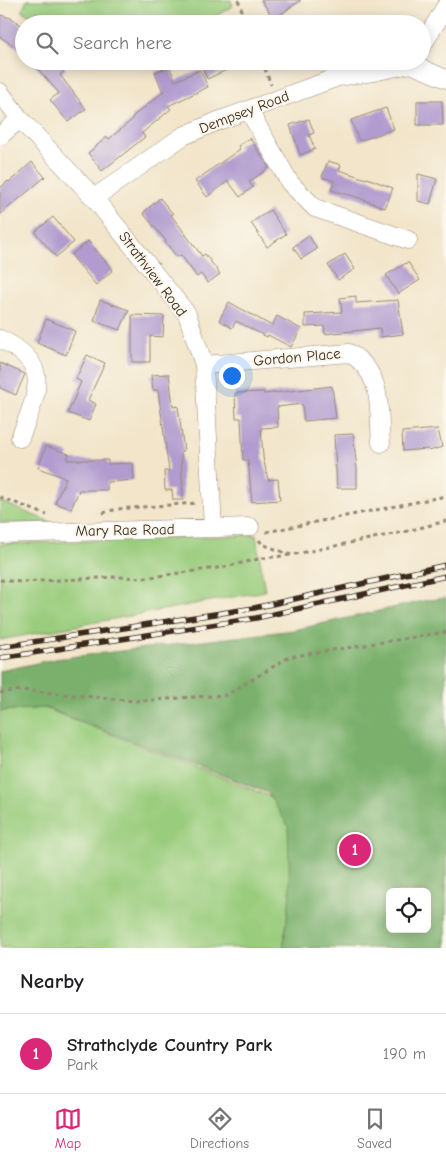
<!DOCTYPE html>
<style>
:root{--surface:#fff;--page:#f2f2f2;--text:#202124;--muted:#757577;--line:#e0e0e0;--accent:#db2777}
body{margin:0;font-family:"Comic Neue",sans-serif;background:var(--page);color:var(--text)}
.controls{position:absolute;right:15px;bottom:15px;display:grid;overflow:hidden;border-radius:8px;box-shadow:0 2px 12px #0003}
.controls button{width:45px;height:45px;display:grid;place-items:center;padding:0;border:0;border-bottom:1px solid var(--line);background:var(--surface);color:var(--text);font:25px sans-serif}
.you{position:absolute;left:231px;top:375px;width:18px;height:18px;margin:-12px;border:4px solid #fff;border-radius:50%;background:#1a73e8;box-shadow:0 0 0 8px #1a73e833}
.badge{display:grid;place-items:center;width:32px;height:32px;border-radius:50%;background:var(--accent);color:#fff;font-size:16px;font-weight:700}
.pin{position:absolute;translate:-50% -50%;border:2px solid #fff;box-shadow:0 1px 5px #0006}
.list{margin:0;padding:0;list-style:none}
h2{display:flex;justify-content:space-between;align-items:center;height:65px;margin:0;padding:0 20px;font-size:21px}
h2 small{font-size:16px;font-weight:400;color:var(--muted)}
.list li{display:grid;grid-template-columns:32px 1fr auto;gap:15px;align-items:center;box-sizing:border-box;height:80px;padding:0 20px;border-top:1px solid var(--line)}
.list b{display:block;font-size:19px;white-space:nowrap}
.list p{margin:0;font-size:16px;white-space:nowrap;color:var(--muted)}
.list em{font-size:16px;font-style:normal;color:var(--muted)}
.icon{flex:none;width:28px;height:28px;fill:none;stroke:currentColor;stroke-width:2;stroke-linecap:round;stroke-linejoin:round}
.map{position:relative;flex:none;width:446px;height:948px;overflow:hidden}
.search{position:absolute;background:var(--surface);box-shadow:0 2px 12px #0003;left:15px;right:15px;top:15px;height:55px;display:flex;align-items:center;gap:12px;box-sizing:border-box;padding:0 18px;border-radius:28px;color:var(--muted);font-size:19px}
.sheet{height:145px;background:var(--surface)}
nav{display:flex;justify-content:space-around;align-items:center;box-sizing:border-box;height:70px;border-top:1px solid var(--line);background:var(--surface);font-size:14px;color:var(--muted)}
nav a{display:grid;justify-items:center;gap:2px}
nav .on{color:var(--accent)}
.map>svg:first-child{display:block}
.green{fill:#99cc7c;stroke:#6a7b4d;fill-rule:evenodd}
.forest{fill:#7ab06c;stroke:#5a6d45;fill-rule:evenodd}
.building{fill:#b19bcf}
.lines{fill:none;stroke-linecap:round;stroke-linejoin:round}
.minor-casing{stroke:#968874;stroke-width:19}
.path{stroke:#968874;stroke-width:3;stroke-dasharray:4 4;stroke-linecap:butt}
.minor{stroke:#fff;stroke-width:18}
.rail-casing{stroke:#3b2a1e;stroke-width:5.5}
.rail{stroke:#fbf7ec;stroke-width:4;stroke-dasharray:11;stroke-linecap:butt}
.labels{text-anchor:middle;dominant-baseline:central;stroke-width:4;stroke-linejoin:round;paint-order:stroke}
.street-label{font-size:15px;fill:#3b2a1e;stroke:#fbf7ec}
</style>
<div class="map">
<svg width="446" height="948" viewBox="0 0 446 948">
<rect width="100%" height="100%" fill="#fbf7ec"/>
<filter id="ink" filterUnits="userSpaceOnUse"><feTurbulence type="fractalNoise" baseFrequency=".02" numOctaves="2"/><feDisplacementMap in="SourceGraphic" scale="10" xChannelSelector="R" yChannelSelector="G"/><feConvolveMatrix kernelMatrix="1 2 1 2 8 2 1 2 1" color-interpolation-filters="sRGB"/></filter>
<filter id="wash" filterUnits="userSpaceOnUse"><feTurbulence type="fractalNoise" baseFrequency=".0096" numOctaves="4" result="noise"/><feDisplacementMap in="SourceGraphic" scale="20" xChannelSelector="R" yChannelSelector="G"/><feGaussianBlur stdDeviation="1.12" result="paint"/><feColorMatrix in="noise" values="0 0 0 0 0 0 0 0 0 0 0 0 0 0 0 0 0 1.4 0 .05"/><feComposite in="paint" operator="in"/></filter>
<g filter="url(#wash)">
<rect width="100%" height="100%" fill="#f2e5ca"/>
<path class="green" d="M27 0H231L233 6 202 24H43L22 11Z
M0 501 55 524 0 523Z
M256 535 265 591 0 640V544Z
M44 708 279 800 446 774V948H0V711ZM390 892H427V929H390Z"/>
<path class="forest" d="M446 598V948H283L290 895 288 826 268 793 46 708 0 711V671L55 659 294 630 428 600ZM390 892H427V929H390Z"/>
<g id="blocks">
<path class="building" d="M261 0H301L274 19Z
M0 15 11 18 24 27V52L0 37Z
M31 61H60L66 69 60 75 86 109 68 122 50 100 59 93Z
M199 61H246L207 79Z
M170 67 175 81 200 70 208 87 168 106 171 109 142 133 145 137 102 171 88 153 107 137 109 139 133 119 132 117 163 92 155 72Z
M417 101H442L443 125H417Z
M386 108 394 129 359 141 351 120Z
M309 119 314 133 309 135 315 149 300 155 290 125Z
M250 138 269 168 249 182 253 187 240 197 228 181 207 197 195 181 240 149 238 146Z
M328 161 341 165 339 170 366 179 367 178 393 188 385 208 354 196 331 190 334 181 322 177Z
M32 162 45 177 0 215V188L8 181 9 182Z
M418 174 437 179 430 204 418 201Z
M160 198 173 214 171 215 202 256 205 254 220 274 208 283 201 274 197 277 181 255 177 257 165 242 166 241 143 213Z
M270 210 286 234 267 247 251 223Z
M53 217 74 242 56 257 35 232Z
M309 236 317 249 301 259 293 247Z
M88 241 113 270 96 285 71 255Z
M345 254 355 269 338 280 328 265Z
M408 262 420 280 398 294 386 275Z
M356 296V303L398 300 403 334 381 337 380 328 325 334 324 326 305 327V314L342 312 340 298Z
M100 300 129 310 120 330 94 321Z
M229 302 272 326 277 316 301 329 291 347 268 335 267 337 236 321 232 328 219 320Z
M132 315 164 316 163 337 150 336V362H132Z
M46 319 75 331 66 355 37 343Z
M87 355 105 363 88 400 96 404 89 421 68 413 81 382 76 379Z
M0 363 25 374 16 395 0 388Z
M169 374 173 407 178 406 184 451H181L183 500H173L172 490H165L164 471H169L158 390H153L151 375Z
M332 386 336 418 304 421 302 404 277 407 278 427 261 428 263 457 268 480 278 479 280 500 252 502 248 460H243L241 418H236L235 393 264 392V394Z
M438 429 442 447 429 451 428 449 403 451 402 432Z
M353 434 357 469V488H337L334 435Z
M46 446 69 454 67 460H108V464L133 463 134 480 107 482V490H79L71 509 55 503 66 478 38 468Z"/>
</g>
</g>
<g filter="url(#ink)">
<use href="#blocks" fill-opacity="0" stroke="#968874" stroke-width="1"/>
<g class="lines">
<defs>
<path id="minor" d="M422 46 446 6
M411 64 446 79
M0 92 20 119 94 198 187 314 204 365 213 528
M249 111 290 183 315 208 408 240
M0 136 20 119
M94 198 183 136 218 121 338 77 373 72 411 64
M0 339C54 364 37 393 20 438
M204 365 349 353C384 373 378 408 381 443
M0 534 250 527"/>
</defs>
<use href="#minor" class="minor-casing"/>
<path class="path" d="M238 0 247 24
M262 61 271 85
M0 497 47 515
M103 513 117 509 196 503
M266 532 446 496
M259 540 262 544 291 555 408 531 446 521
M0 580 21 582 118 577 143 578 224 567 263 558 291 555
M0 693 22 690 135 701 227 695 289 657 446 632"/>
<use href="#minor" class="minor"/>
<defs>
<path id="rail" d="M0 647 254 608 446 565
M0 658 256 618 446 576"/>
</defs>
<use href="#rail" class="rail-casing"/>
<use href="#rail" class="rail"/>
</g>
</g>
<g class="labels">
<g class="street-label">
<text transform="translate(244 112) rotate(-21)">Dempsey Road</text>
<text transform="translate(153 274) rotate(53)">Strathview Road</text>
<text transform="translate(297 357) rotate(-5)">Gordon Place</text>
<text transform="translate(125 530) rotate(-1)">Mary Rae Road</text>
</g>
</g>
</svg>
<div class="controls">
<button><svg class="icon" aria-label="locate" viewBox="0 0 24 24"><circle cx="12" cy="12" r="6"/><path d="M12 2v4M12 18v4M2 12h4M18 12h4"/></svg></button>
</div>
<div class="you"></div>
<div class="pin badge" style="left:355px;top:850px">1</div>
<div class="search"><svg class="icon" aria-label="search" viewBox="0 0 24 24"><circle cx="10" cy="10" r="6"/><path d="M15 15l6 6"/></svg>Search here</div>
</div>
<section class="sheet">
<h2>Nearby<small></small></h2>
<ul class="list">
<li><span class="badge">1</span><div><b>Strathclyde Country Park</b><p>Park</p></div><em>190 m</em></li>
</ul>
</section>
<nav>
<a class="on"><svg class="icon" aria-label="map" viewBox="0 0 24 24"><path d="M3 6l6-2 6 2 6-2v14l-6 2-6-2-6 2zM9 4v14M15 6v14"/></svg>Map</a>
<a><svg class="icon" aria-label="directions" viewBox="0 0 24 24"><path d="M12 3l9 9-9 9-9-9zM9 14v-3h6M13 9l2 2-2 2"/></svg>Directions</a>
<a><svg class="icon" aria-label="saved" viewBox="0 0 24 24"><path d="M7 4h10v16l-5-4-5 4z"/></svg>Saved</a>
</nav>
